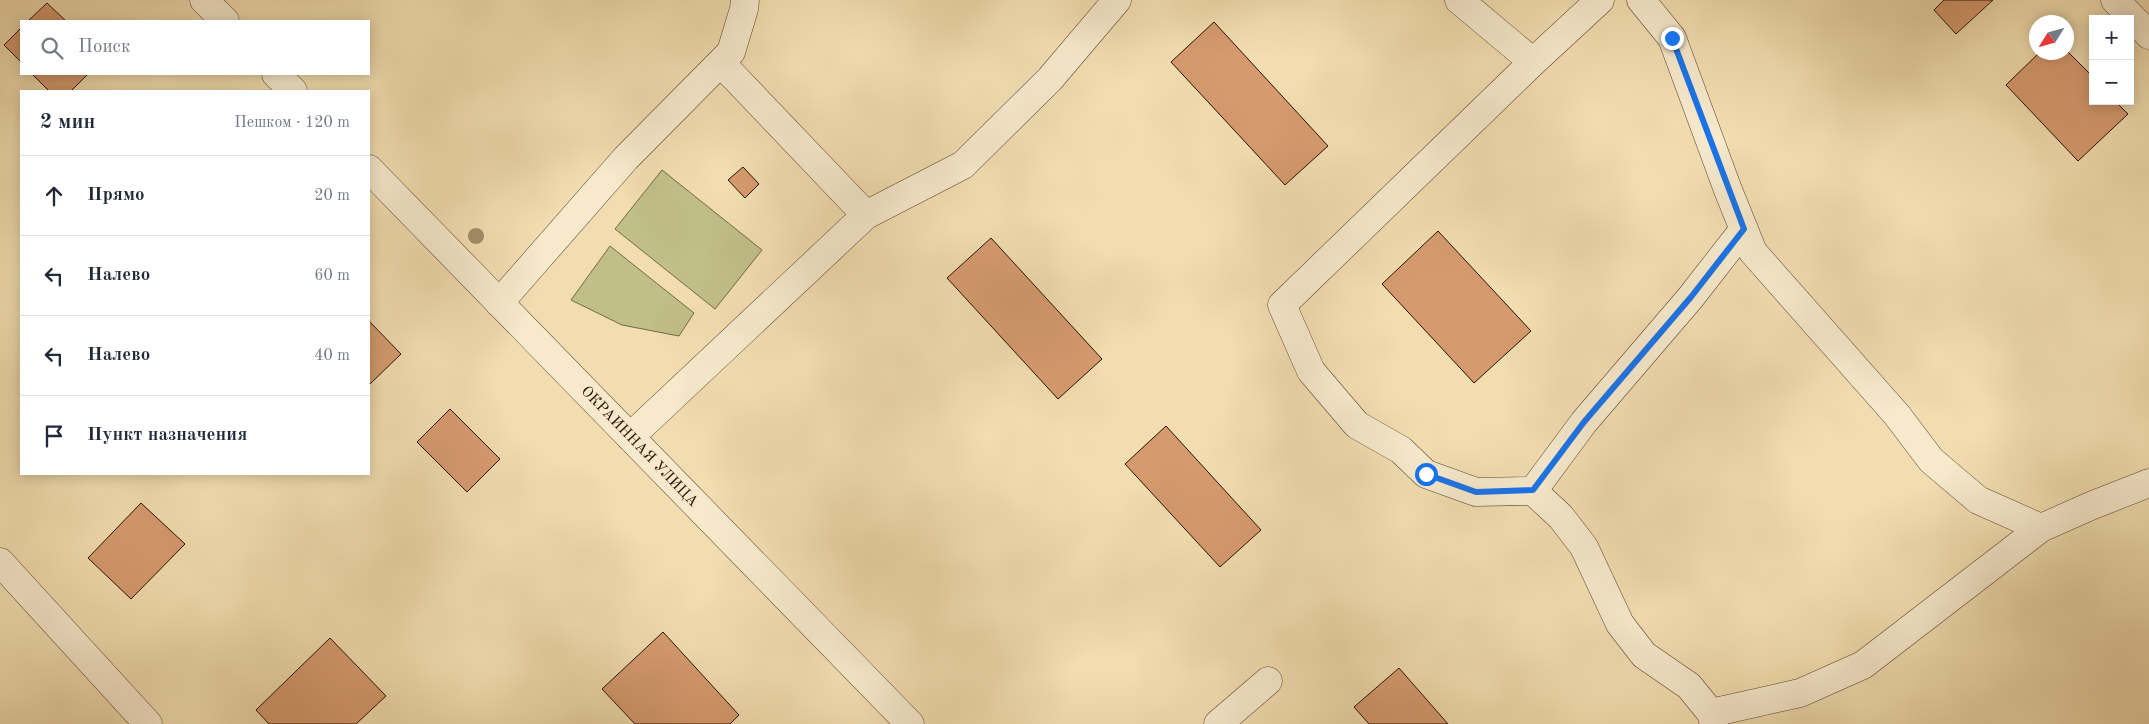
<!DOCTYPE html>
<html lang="ru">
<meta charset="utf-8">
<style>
:root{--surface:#fff;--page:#f6f6f7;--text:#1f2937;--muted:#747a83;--line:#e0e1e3}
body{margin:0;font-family:"Old Standard TT",serif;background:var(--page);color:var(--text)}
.controls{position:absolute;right:15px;top:15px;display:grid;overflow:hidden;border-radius:0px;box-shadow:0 2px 12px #0003}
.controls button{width:45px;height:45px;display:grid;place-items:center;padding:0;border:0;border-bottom:1px solid var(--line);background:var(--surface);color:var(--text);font:25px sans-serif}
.compass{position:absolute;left:2029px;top:15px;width:45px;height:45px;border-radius:50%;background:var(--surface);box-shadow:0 2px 12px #0003;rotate:233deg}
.stop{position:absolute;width:15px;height:15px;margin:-11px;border:4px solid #1a73e8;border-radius:50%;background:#fff}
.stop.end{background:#1a73e8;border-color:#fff;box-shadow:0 1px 5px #0008}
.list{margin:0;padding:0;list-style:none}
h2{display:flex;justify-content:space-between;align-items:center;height:65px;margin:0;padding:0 20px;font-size:21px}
h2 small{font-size:16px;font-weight:400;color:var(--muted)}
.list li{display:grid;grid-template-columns:32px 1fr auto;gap:15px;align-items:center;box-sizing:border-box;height:80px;padding:0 20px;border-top:1px solid var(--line)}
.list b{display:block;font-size:19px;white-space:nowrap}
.list em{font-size:16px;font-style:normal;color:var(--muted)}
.icon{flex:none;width:28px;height:28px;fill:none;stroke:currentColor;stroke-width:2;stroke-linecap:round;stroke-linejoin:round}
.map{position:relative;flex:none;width:2149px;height:724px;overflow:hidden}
.search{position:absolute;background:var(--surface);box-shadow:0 2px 12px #0003;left:20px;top:20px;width:350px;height:55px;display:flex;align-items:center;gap:12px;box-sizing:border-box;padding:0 18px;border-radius:0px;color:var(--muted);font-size:19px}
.panel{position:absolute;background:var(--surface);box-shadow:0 2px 12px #0003;left:20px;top:90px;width:350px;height:385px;border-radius:0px}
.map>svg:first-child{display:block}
.green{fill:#c0bf87;stroke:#766844}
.building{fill:#d59b6f;stroke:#2b1000}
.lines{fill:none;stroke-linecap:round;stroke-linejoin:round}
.minor-casing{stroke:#5c432c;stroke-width:29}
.minor{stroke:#f6e9cc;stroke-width:28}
.tree{fill:#a18e69}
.route{stroke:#1a73e8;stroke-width:6}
.labels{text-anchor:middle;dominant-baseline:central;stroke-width:5;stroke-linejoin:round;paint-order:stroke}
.street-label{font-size:15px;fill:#2b1000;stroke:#f6e9cc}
</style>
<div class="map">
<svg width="2149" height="724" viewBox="0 0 2149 724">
<rect width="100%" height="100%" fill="#f1ddb0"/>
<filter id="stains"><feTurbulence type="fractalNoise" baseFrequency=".004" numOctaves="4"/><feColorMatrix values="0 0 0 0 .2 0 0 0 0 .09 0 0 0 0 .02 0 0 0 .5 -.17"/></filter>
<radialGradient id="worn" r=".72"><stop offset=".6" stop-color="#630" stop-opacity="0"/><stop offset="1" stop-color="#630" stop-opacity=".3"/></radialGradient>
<path class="green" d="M662 170 762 250 715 309 615 229Z
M610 246 694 313 679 336 622 325 571 300Z"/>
<path class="building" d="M1944 0H1993L1956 34 1934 10Z
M47 3 66 21H28Z
M1214 22 1328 146 1285 185 1171 62Z
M21 28V62L4 45Z
M2066 50 2093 77V101H2115L2128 114 2078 161 2006 85 2040 52H2066Z
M32 74H88L71 91H49Z
M743 167 759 184 745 198 728 180Z
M1438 231 1531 331 1474 383 1382 284Z
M991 238 1102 359 1058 399 947 278Z
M369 321 401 354 369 385Z
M450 409 500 459 467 492 417 442Z
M1166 426 1261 530 1220 567 1125 464Z
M141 503 185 544 131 599 88 558Z
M663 632 739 715 730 724H635L602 689Z
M330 638 386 696 356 724H269L256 710Z
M1399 668 1448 724H1369L1354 707Z"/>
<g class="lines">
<defs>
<path id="minor" d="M204 0 225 21
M1459 0 1533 62
M1600 0 1533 62 1282 305 1311 371 1357 425 1401 450 1426 474 1476 492 1533 491 1561 517 1584 547 1620 624 1644 655 1689 686 1711 713 1714 724
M1641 0 1672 38 1728 190 1753 252 1897 415 1931 460 1978 500 2041 528
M2115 0 2149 35
M721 63 866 215
M276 74 293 91
M369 169 910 724
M499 303 626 158 731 52 744 9 745 0
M630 437 866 215 963 165 1050 79 1117 0
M1533 491 1584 422 1691 297 1744 229
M0 562 148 724
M1711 713 1800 693 1863 665 2041 528 2093 505 2149 483
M1218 724 1268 681"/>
</defs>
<use href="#minor" class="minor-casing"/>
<use href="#minor" class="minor"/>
</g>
<circle class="tree" cx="476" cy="236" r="8"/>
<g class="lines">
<path class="route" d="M1426 474 1476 492 1533 490 1584 422 1691 297 1744 229 1672 38"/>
</g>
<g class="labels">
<g class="street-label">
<text transform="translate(639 447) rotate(46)">ОКРАИННАЯ УЛИЦА</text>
</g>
</g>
<rect width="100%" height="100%" filter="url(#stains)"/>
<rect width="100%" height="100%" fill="url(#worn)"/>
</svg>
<div class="controls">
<button>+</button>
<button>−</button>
</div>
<svg class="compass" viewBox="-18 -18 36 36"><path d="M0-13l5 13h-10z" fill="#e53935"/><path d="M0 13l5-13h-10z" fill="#747a83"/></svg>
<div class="stop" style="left:1426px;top:474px"></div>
<div class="stop end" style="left:1672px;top:38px"></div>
<div class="search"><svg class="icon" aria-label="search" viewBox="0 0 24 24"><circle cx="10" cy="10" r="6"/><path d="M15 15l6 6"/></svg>Поиск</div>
<section class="panel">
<h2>2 мин<small>Пешком · 120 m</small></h2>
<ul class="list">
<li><svg class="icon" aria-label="ahead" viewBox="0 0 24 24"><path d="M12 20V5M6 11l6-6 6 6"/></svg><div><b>Прямо</b></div><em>20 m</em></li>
<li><svg class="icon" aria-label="left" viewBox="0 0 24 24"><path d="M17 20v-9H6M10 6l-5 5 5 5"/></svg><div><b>Налево</b></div><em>60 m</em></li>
<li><svg class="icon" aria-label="left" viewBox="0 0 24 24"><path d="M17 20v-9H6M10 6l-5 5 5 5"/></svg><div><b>Налево</b></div><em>40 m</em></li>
<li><svg class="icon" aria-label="arrive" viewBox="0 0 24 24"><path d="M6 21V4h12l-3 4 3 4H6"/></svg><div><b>Пункт назначения</b></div></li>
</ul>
</section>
</div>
